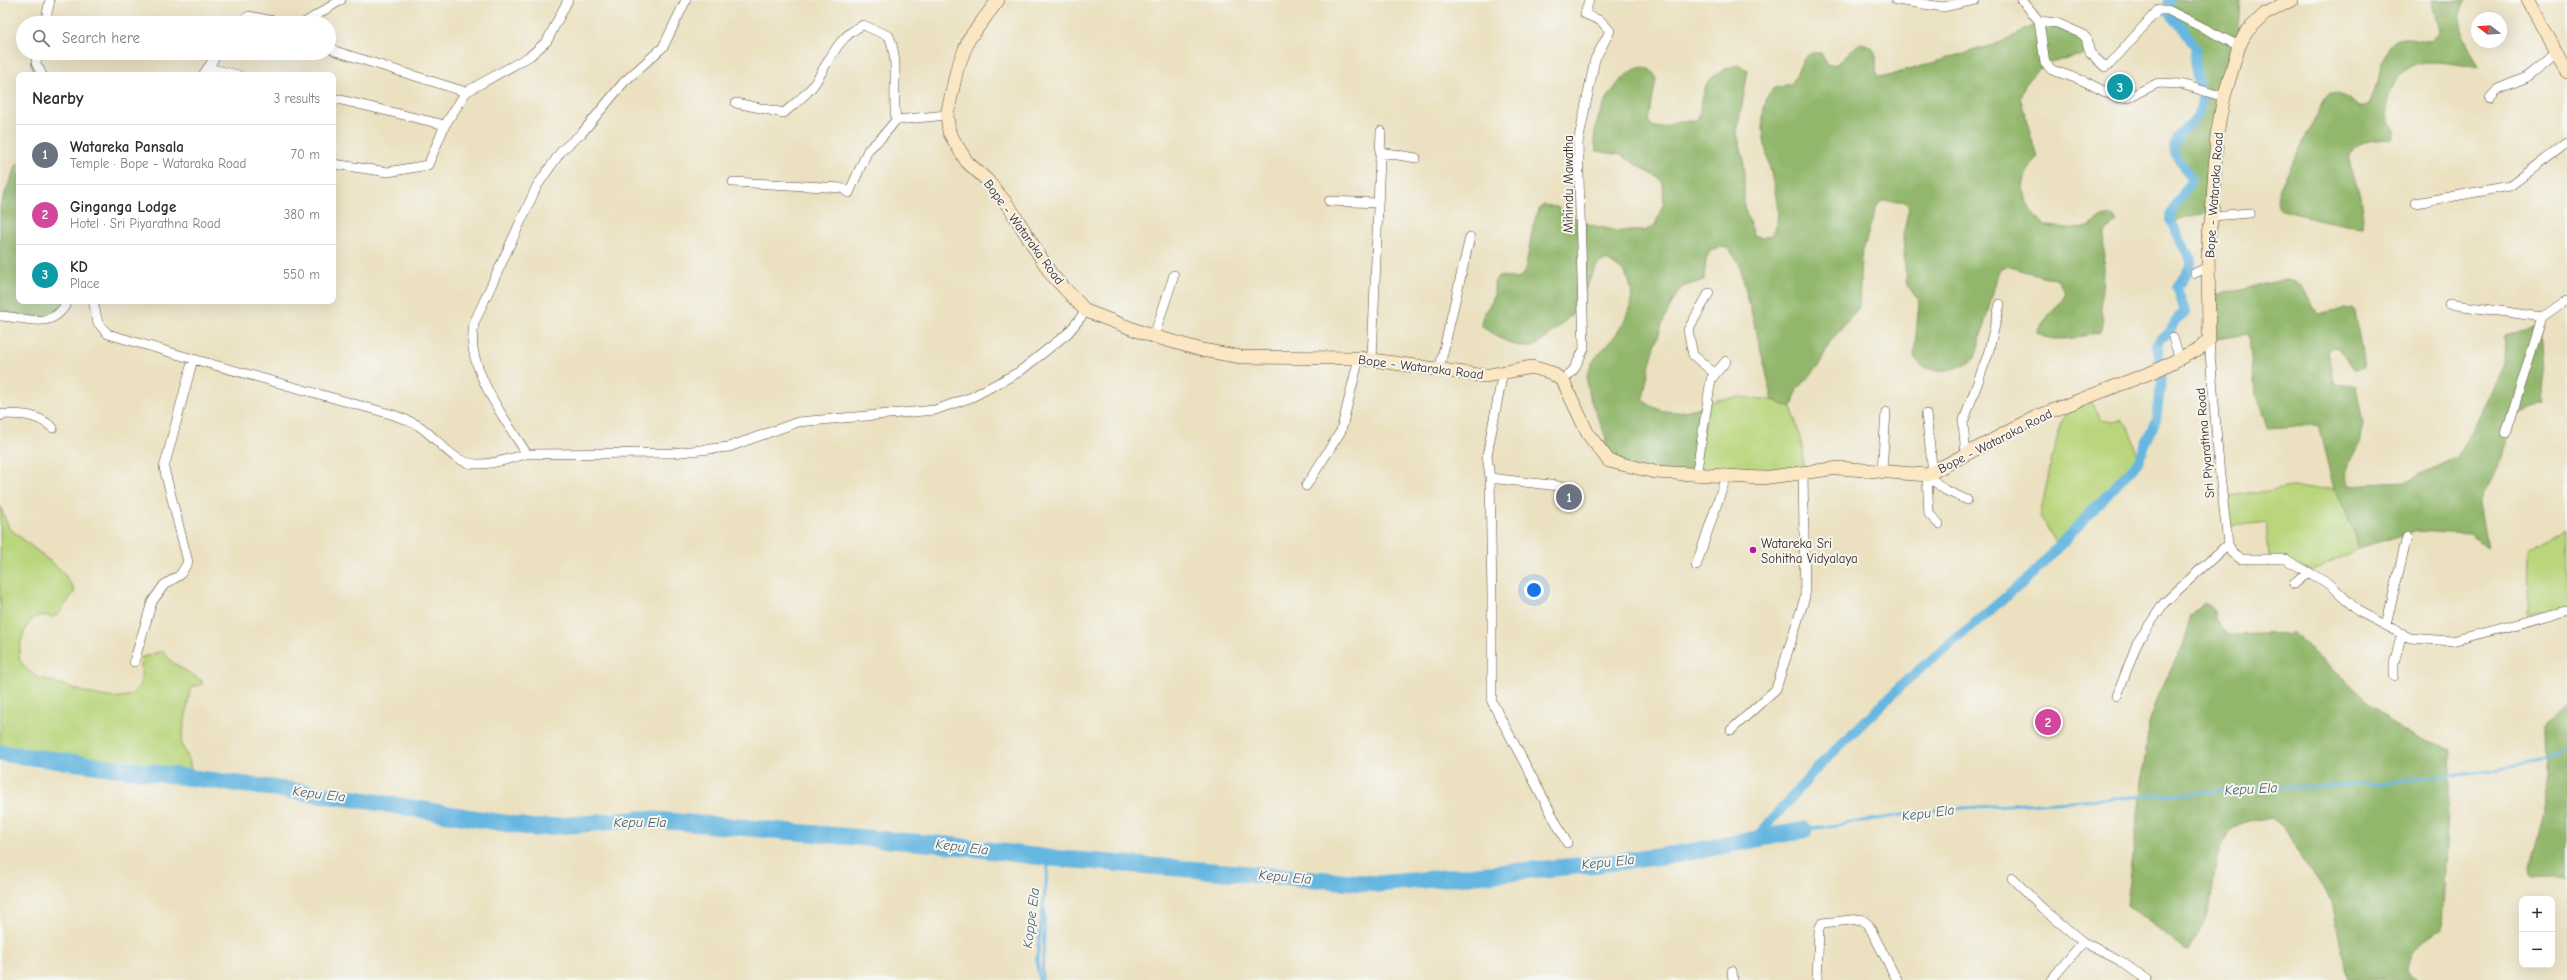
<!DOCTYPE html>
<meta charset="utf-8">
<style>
:root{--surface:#fff;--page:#f2f2f3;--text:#2b2b33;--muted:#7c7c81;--line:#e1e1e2;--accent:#b45309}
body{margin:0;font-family:"Comic Neue",sans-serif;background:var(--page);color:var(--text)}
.controls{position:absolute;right:12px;bottom:12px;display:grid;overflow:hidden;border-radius:8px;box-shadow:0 4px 16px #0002}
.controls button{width:36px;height:36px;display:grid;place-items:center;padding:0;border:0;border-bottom:1px solid var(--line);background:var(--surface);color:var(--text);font:20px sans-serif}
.compass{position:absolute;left:2471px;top:12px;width:36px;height:36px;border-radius:50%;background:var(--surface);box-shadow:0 4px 16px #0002;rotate:287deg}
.you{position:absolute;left:1534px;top:590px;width:14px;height:14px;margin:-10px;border:3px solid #fff;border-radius:50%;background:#1a73e8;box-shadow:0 0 0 6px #1a73e833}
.badge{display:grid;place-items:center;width:26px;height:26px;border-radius:50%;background:var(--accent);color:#fff;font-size:13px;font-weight:700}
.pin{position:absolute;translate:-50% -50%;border:2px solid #fff;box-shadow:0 1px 4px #0006}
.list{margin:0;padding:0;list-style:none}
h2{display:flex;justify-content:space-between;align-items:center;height:52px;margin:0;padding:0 16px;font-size:17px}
h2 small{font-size:13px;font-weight:400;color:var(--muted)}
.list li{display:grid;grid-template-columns:26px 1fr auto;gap:12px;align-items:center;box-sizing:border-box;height:60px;padding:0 16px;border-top:1px solid var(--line)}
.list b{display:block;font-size:15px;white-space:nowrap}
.list p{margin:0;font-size:13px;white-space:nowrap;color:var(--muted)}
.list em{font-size:13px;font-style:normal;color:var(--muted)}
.icon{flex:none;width:22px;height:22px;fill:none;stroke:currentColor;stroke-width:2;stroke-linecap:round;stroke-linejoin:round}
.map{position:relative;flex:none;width:2567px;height:980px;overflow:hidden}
.search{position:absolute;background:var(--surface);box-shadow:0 4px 16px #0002;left:16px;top:16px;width:320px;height:44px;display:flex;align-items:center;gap:10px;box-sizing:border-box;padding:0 14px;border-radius:22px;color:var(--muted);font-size:15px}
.panel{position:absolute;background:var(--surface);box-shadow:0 4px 16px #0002;left:16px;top:72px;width:320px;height:232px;border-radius:8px}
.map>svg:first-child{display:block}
.green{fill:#b9d67c;stroke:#7a804d}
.forest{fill:#92b76c;stroke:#667045}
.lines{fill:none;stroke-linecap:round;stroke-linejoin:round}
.stream{stroke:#65b6e0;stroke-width:3}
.canal{stroke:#65b6e0;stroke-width:10}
.river{stroke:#65b6e0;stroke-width:17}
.street-casing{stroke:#554536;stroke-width:10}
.secondary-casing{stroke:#554536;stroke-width:14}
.street{stroke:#fff;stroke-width:9}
.secondary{stroke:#fbe7c3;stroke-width:13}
.poi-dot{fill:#b5179e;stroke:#f6f6f2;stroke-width:1.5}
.labels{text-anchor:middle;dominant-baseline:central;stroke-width:4;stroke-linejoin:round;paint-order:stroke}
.street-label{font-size:13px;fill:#3b2a1e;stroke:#f6f6f2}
.poi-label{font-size:13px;fill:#3b2a1e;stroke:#f6f6f2;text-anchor:start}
.water-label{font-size:14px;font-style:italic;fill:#4a5b62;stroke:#f6f6f2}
</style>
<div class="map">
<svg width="2567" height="980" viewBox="0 0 2567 980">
<rect width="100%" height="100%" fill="#f6f6f2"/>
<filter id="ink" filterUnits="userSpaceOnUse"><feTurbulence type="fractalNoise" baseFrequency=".025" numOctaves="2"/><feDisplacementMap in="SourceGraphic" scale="8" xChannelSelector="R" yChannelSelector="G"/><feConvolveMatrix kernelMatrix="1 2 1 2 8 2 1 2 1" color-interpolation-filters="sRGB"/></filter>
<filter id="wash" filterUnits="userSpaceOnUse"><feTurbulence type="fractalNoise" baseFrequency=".012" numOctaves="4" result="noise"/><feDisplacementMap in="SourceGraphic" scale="16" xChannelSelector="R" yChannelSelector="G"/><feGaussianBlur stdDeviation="0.9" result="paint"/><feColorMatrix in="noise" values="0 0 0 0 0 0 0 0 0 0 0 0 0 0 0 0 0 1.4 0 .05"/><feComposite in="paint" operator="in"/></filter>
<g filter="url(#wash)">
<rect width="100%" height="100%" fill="#ebe1c0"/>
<path class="green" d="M2088 396 2102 420 2112 422 2122 420C2134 430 2135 447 2138 462L2058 546 2040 516C2048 478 2054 440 2069 404Z
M1739 397 1773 400 1792 408 1803 449V473L1696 476 1707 404 1717 400Z
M2292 487 2334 489 2345 509 2359 548 2309 572 2269 558 2266 522 2225 527 2223 498Z
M0 506 9 528 62 571 75 591 58 615 51 617C27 607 19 643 19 659 26 669 31 675 43 679 75 686 153 727 140 658L162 651 172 662 202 681V684L193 687 190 691 181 744 189 759 192 776 0 753Z
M2567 529V607L2528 613 2529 547Z"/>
<path class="forest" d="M2168 0H2241L2238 45 2224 90 2211 210 2171 223C2168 207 2186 194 2191 180 2185 162 2172 159 2176 138L2199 116 2202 108 2201 99 2194 78 2196 49 2185 31 2167 11Z
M2432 0H2466C2451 21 2470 48 2479 68 2461 65 2436 59 2418 64 2399 69 2385 94 2387 112 2387 120 2392 125 2395 131L2392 139C2364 140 2341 142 2353 177 2355 183 2360 190 2361 197 2363 207 2363 217 2362 227 2352 227 2285 213 2280 208 2275 203 2278 196 2279 190L2326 97 2330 93C2342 93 2350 100 2359 107L2369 105C2378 89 2381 43 2399 39 2410 36 2420 41 2430 41L2439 32Z
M2041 22 2082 34 2090 53 2050 63 2036 71 2027 81 2020 97 2037 158C2015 185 2021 201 2044 226 2057 226 2073 230 2085 228 2096 226 2106 206 2117 222L2105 232 2101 310 2103 322 2100 332C2081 336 2055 345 2037 333 2035 328 2061 305 2066 293L2057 280 2006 266 1999 270 1975 358C1959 370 1927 379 1914 357L1919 302 1906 282 1903 237 1909 207 1903 201H1883L1876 207 1861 257 1859 307 1830 342 1818 367 1797 389 1792 408 1773 400 1739 263 1729 249 1723 247 1712 249 1706 258 1704 280 1682 287C1661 315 1648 366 1643 400 1663 417 1684 413 1707 404L1696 476 1621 466 1604 446 1606 439C1601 419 1582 394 1588 372 1592 357 1608 346 1617 333 1636 305 1640 276 1606 260L1599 263C1589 278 1583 296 1573 312 1568 320 1542 343 1534 346 1521 352 1490 334 1481 325 1481 314 1491 306 1494 295 1495 288 1491 280 1501 276L1517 279 1522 276C1532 255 1529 218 1543 205L1556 207 1591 225 1618 231H1645L1655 225 1664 202 1663 183 1657 177 1621 155 1597 151C1582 115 1643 38 1656 79L1649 121 1651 125C1663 132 1667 123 1679 121 1686 120 1692 123 1698 119 1705 88 1702 76 1737 65L1748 70 1737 133 1744 160V207L1754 235 1762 238 1770 236C1797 208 1742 132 1772 89L1791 84C1801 72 1799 50 1821 53L1827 64C1843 69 1848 47 1861 43 1879 47 1876 57 1876 71L1879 76H1888L2002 42Z
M17 164H19V301H68L47 321 0 316V205Z
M2282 280C2308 280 2303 296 2318 313L2353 308 2355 312 2364 368 2355 370 2339 348 2332 347 2327 352 2335 384 2356 386 2363 424 2359 444 2344 472 2349 485 2404 482 2457 457 2474 428 2504 364 2505 334 2540 327 2545 404 2515 415 2501 460 2479 503 2487 548 2470 534 2415 531 2359 548 2345 509 2334 489 2318 425 2267 428 2253 382 2249 334 2209 340 2210 296Z
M2204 603 2211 606 2215 614V619L2228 635 2293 633 2401 731 2451 749 2442 928C2425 940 2404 950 2409 973L2417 980H2348L2332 902 2296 849 2287 832 2271 818C2260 819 2244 820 2235 827 2214 843 2216 874 2211 898 2207 917 2200 935 2188 951L2127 905 2149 724 2159 694 2181 649 2191 615Z
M2567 706V878C2556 873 2542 879 2531 875L2530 866 2545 813 2543 728Z"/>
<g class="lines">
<path class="stream" d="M1804 830 1935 810 2246 789 2377 784 2492 771 2544 760 2567 748
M1039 980 1037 958 1049 858
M1042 980 1045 910"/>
<path class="canal" d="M2168 6 2169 0
M2168 12 2185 31 2196 49 2194 60 2199 86
M2160 361 2157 344 2161 338 2169 334 2175 320 2185 312 2177 288 2191 265V260L2170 220C2172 204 2185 195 2191 180 2188 170 2177 162 2175 153 2169 129 2202 129 2202 97
M1754 840 1821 764 1906 681 2032 575 2138 462 2156 419 2162 375"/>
<path class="river" d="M0 753 356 799 534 828 643 819 948 845 1049 858 1377 884 1600 864 1679 854 1804 830"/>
</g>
</g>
<g filter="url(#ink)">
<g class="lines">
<defs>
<path id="street" d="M686 0 663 47 624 82 582 133 562 150 537 186 474 323C473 331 472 340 473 348 478 382 508 425 527 454L672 453 729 447 798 422 935 410 972 397 1019 372 1068 333 1086 311
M1896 0 1943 7 1975 0
M2022 0 2039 21 2057 23 2082 34 2086 38 2090 53 2105 67 2110 64 2158 10H2168L2239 46
M2039 21 2045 63 2052 70 2084 81 2117 98H2127L2158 83 2181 84 2224 97
M45 23 50 0
M239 23 249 16 283 23
M304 23 341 0
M329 46 335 51 466 92
M37 53 36 63 42 75
M208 68 238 75
M203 75 218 53
M333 98 445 125
M2490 98 2498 89 2525 78 2557 52
M736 103 784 113C794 104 808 94 815 83 830 60 837 37 863 25L889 36C900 62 892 92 896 120L947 115
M1380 152 1416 158
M333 164 388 172 428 165 445 125 466 92 530 56 547 41 568 0
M733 182 842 188 849 193 868 150 882 137 896 120
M1329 201 1378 203
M2416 203 2510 186 2567 143
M2212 216 2250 213
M2195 273 2208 267
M1709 293 1688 330 1693 355 1714 373
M93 301 98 323 108 334 193 359
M2449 304 2542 317 2563 302 2567 301
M0 316C28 317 51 332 68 301
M1154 336 1174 275
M2173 338 2180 359
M2209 340 2219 466 2228 544
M1372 360 1381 131
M1439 370 1470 237
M1503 372 1487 455 1490 478 1492 597V702L1567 843
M1563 381 1574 369 1584 349 1578 143 1595 59 1610 31 1601 21 1585 14 1589 0
M1926 414 1933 473
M0 416 3 414C23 414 37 414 53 428
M2506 433 2542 317
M1966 455 1963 423 1988 354 2000 304
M1882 470 1886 412
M1696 476 1711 379 1726 361
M1490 478 1567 487
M1306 486 1341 431 1359 358
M1939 524 1929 514 1927 475 1945 490 1967 500
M1696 566 1726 477
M2294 584 2309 572
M2386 625 2407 537
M134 662 152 602 164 585 180 575 188 562 164 468 193 359 394 415C402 419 412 421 419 426 439 439 453 465 479 464 495 464 511 458 527 454
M2394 676V663L2402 633
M2117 696 2137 643 2164 603 2228 544 2232 553 2241 559H2285L2331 585 2358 611 2410 638 2452 641 2567 611
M1731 730 1776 689 1805 597 1803 473
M2012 878 2042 908 2083 942
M1732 971 1733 980
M1817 980 1819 929 1822 923 1861 919 1868 924 1897 980
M2051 980 2083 942 2119 960 2147 980"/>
<path id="secondary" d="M998 0 969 39 957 69 947 115 949 132 959 149 967 162 987 180 1010 208 1051 274 1086 311 1146 334 1202 350 1241 357 1359 358 1485 376 1532 367 1552 373 1563 381 1588 434 1609 461 1655 472 1762 478 1839 468 1927 475 2036 417 2155 371 2200 348 2209 340 2208 240 2212 216 2217 134 2224 97 2239 46 2247 31 2265 14 2291 0
M2528 0 2567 72"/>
</defs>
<use href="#street" class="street-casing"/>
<use href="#secondary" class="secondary-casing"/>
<use href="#street" class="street"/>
<use href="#secondary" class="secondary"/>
</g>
</g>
<circle class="poi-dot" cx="1753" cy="550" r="4"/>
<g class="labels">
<g class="street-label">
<text transform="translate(1568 184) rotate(-90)">Mihindu Mawatha</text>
<text transform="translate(2214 195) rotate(-86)">Bope - Wataraka Road</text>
<text transform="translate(1024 232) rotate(54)">Bope - Wataraka Road</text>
<text transform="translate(1421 367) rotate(7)">Bope - Wataraka Road</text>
<text transform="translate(1995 441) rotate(-27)">Bope - Wataraka Road</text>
<text transform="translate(2205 443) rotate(-95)">Sri Piyarathna Road</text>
</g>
<g class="poi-label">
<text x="1761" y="543">Watareka Sri<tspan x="1761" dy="15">Sohitha Vidyalaya</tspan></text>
</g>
<g class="water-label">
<text transform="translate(2251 789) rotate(-3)">Kepu Ela</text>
<text transform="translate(319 794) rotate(7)">Kepu Ela</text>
<text transform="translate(1928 813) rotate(-7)">Kepu Ela</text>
<text x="640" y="822">Kepu Ela</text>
<text transform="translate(962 847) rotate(7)">Kepu Ela</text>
<text transform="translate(1608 862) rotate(-6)">Kepu Ela</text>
<text transform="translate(1285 877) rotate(5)">Kepu Ela</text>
<text transform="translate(1031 918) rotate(-83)">Koppe Ela</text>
</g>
</g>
</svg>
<div class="controls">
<button>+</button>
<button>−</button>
</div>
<svg class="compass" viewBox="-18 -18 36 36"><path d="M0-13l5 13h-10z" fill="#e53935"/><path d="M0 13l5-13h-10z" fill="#7c7c81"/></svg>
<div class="you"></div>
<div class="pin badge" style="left:1569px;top:497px;background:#6b7280">1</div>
<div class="pin badge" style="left:2048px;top:722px;background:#d1479c">2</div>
<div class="pin badge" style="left:2120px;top:87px;background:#0f9aa8">3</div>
<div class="search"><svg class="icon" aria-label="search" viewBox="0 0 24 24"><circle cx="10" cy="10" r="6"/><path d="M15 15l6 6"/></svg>Search here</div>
<section class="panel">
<h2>Nearby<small>3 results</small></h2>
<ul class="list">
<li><span class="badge" style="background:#6b7280">1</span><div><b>Watareka Pansala</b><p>Temple · Bope - Wataraka Road</p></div><em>70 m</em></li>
<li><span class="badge" style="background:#d1479c">2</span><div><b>Ginganga Lodge</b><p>Hotel · Sri Piyarathna Road</p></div><em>380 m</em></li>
<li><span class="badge" style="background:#0f9aa8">3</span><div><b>KD</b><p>Place</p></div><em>550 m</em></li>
</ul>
</section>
</div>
